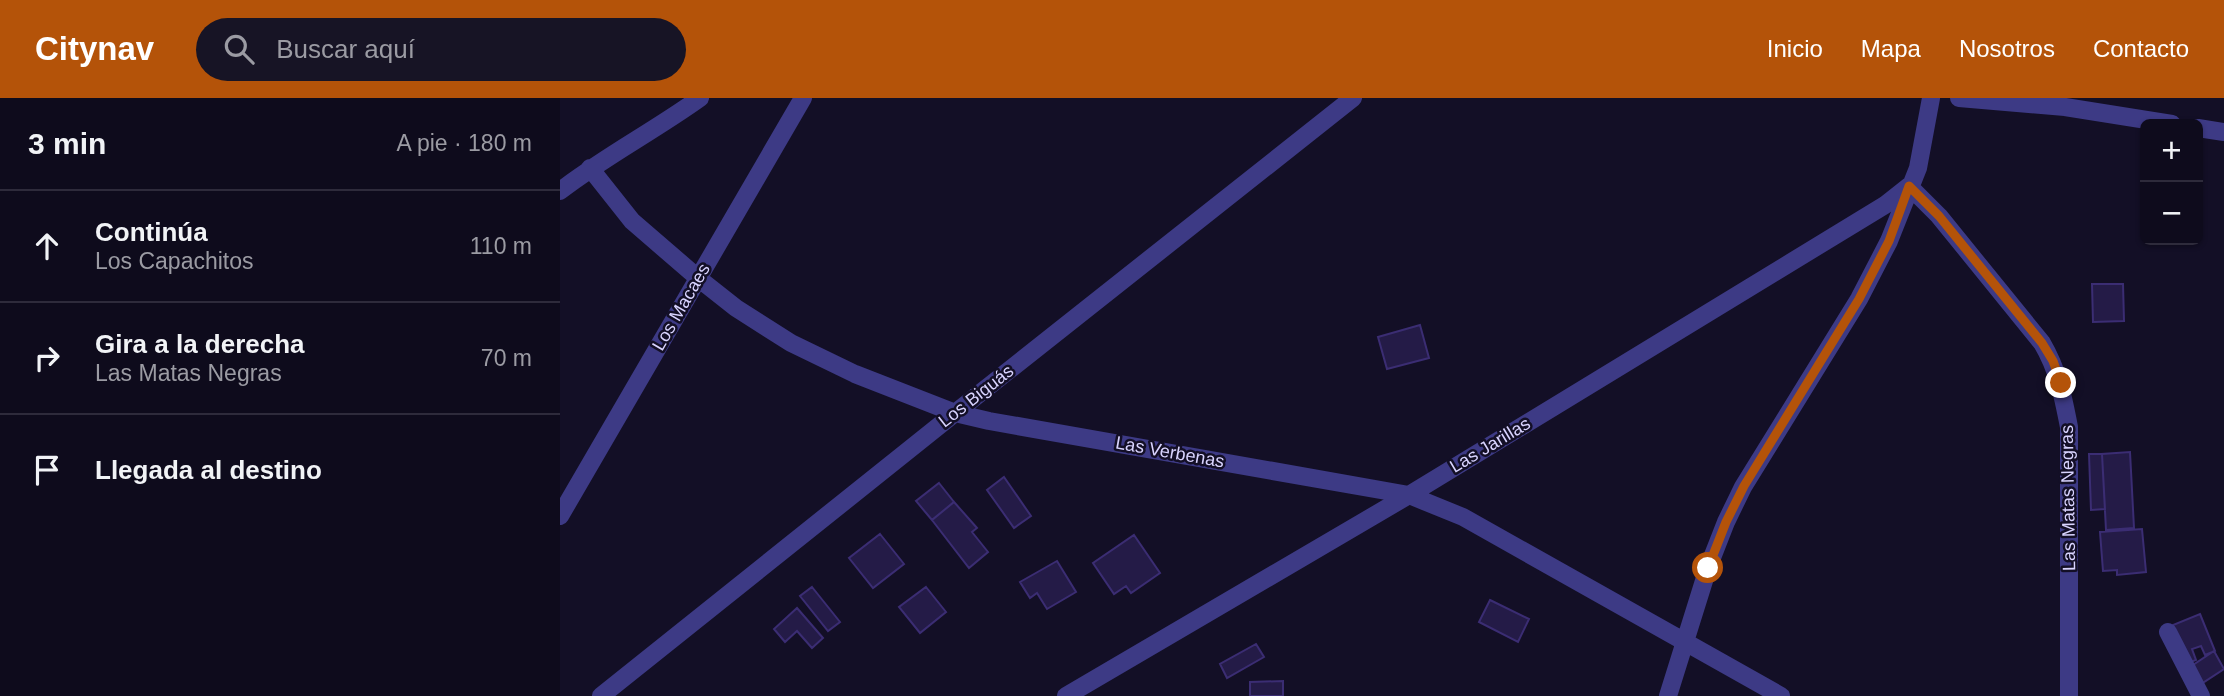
<!DOCTYPE html>
<html lang="es">
<meta charset="utf-8">
<style>
:root{--surface:#0e0b1c;--page:#171425;--text:#f1f3f6;--muted:#9b9ba3;--line:#2e2b3b;--accent:#b45309}
body{margin:0;font-family:Helvetica,sans-serif;background:var(--page);color:var(--text)}
.controls{position:absolute;right:21px;top:21px;display:grid;overflow:hidden;border-radius:10px;box-shadow:0 2px 5px #0004}
.controls button{width:63px;height:63px;display:grid;place-items:center;padding:0;border:0;border-bottom:2px solid var(--line);background:var(--surface);color:var(--text);font:35px sans-serif}
.stop{position:absolute;width:21px;height:21px;margin:-16px;border:5px solid #b45309;border-radius:50%;background:#fff}
.stop.end{background:#b45309;border-color:#fff;box-shadow:0 2px 7px #0008}
.list{margin:0;padding:0;list-style:none}
h2{display:flex;justify-content:space-between;align-items:center;height:91px;margin:0;padding:0 28px;font-size:30px}
h2 small{font-size:23px;font-weight:400;color:var(--muted)}
.list li{display:grid;grid-template-columns:46px 1fr auto;gap:21px;align-items:center;box-sizing:border-box;height:112px;padding:0 28px;border-top:2px solid var(--line)}
.list b{display:block;font-size:26px;white-space:nowrap}
.list p{margin:0;font-size:23px;white-space:nowrap;color:var(--muted)}
.list em{font-size:23px;font-style:normal;color:var(--muted)}
.icon{flex:none;width:38px;height:38px;fill:none;stroke:currentColor;stroke-width:2;stroke-linecap:round;stroke-linejoin:round}
.map{position:relative;flex:none;width:1664px;height:598px;overflow:hidden}
header{display:flex;align-items:center;gap:42px;box-sizing:border-box;height:98px;padding:0 35px;background:var(--accent);color:#fff}
header strong{font-size:33px}
nav{display:flex;gap:38px;margin-inline-start:auto;font-size:24px}
.search{width:490px;height:63px;background:var(--page);display:flex;align-items:center;gap:18px;box-sizing:border-box;padding:0 24px;border-radius:38px;color:var(--muted);font-size:26px}
main{display:flex}
aside{flex:1;background:var(--surface)}
.map>svg:first-child{display:block}
.building{fill:#241b47;stroke:#3b2d73;stroke-width:2}
.lines{fill:none;stroke-linecap:round;stroke-linejoin:round}
.minor{stroke:#3d3a85;stroke-width:18}
.route{stroke:#b45309;stroke-width:9}
.labels{text-anchor:middle;dominant-baseline:central;stroke-width:5;stroke-linejoin:round;paint-order:stroke}
.street-label{font-size:18px;fill:#d9d4ff;stroke:#130f26}
</style>
<header>
<strong>Citynav</strong>
<div class="search"><svg class="icon" aria-label="search" viewBox="0 0 24 24"><circle cx="10" cy="10" r="6"/><path d="M15 15l6 6"/></svg>Buscar aquí</div>
<nav><a>Inicio</a><a>Mapa</a><a>Nosotros</a><a>Contacto</a></nav>
</header>
<main>
<aside>
<h2>3 min<small>A pie · 180 m</small></h2>
<ul class="list">
<li><svg class="icon" aria-label="ahead" viewBox="0 0 24 24"><path d="M12 20V5M6 11l6-6 6 6"/></svg><div><b>Continúa</b><p>Los Capachitos</p></div><em>110 m</em></li>
<li><svg class="icon" aria-label="right" viewBox="0 0 24 24"><path d="M7 20v-9h11M14 6l5 5-5 5"/></svg><div><b>Gira a la derecha</b><p>Las Matas Negras</p></div><em>70 m</em></li>
<li><svg class="icon" aria-label="arrive" viewBox="0 0 24 24"><path d="M6 21V4h12l-3 4 3 4H6"/></svg><div><b>Llegada al destino</b></div></li>
</ul>
</aside>
<div class="map">
<svg width="1664" height="598" viewBox="0 0 1664 598">
<rect width="100%" height="100%" fill="#130f26"/>
<path class="building" d="M1532 186H1563L1564 223 1533 224Z
M860 227 869 260 827 271 818 239Z
M1570 354 1574 430 1546 432 1542 356Z
M1529 356H1542L1545 411 1531 412Z
M444 379 471 418 454 430 427 392Z
M379 385 394 404 372 422 356 403Z
M394 404 417 430 412 434 428 454 409 470 372 422Z
M1582 431 1586 474 1557 477V472L1543 473 1540 434Z
M320 436 344 466 313 490 289 460Z
M574 437 600 475 571 495 566 488 554 496 533 465Z
M497 463 516 494 487 511 477 495 470 500 460 484Z
M252 489 280 524 268 533 240 498Z
M366 489 386 514 360 535 339 509Z
M930 502 969 521 958 544 919 524Z
M237 510 263 540 252 550 237 533 225 544 214 531Z
M1640 516 1655 553 1645 557 1641 548 1632 551 1636 562 1628 565 1613 527Z
M696 546 704 559 667 580 660 566Z
M1654 553 1664 571 1641 586 1630 569Z
M723 583V598H690V584Z"/>
<g class="lines">
<path class="minor" d="M1399 0 1505 9 1612 26
M1638 30 1664 34
M30 70 72 123 138 180 176 210 231 245 295 276 395 315 429 323 849 397 903 419 1221 598
M0 93C44 59 94 33 140 0
M0 418 243 0
M1608 534 1641 598
M41 598 395 315 793 0
M506 598 849 397 1325 107 1349 88 1379 118 1482 245C1498 272 1503 298 1509 329V598
M1108 598 1148 470 1166 424 1183 389 1299 201 1329 143 1358 70 1371 0"/>
</g>
<g class="lines">
<path class="route" d="M1148 470 1166 424 1184 388 1299 201 1329 143 1349 88 1379 118 1482 245 1493 263 1501 285"/>
</g>
<g class="labels">
<g class="street-label">
<text transform="translate(121 209) rotate(-60)">Los Macaes</text>
<text transform="translate(416 298) rotate(-38)">Los Biguás</text>
<text transform="translate(930 347) rotate(-31)">Las Jarillas</text>
<text transform="translate(610 354) rotate(10)">Las Verbenas</text>
<text transform="translate(1508 400) rotate(-91)">Las Matas Negras</text>
</g>
</g>
</svg>
<div class="controls">
<button>+</button>
<button>−</button>
</div>
<div class="stop" style="left:1148px;top:470px"></div>
<div class="stop end" style="left:1501px;top:285px"></div>
</div>
</main>
